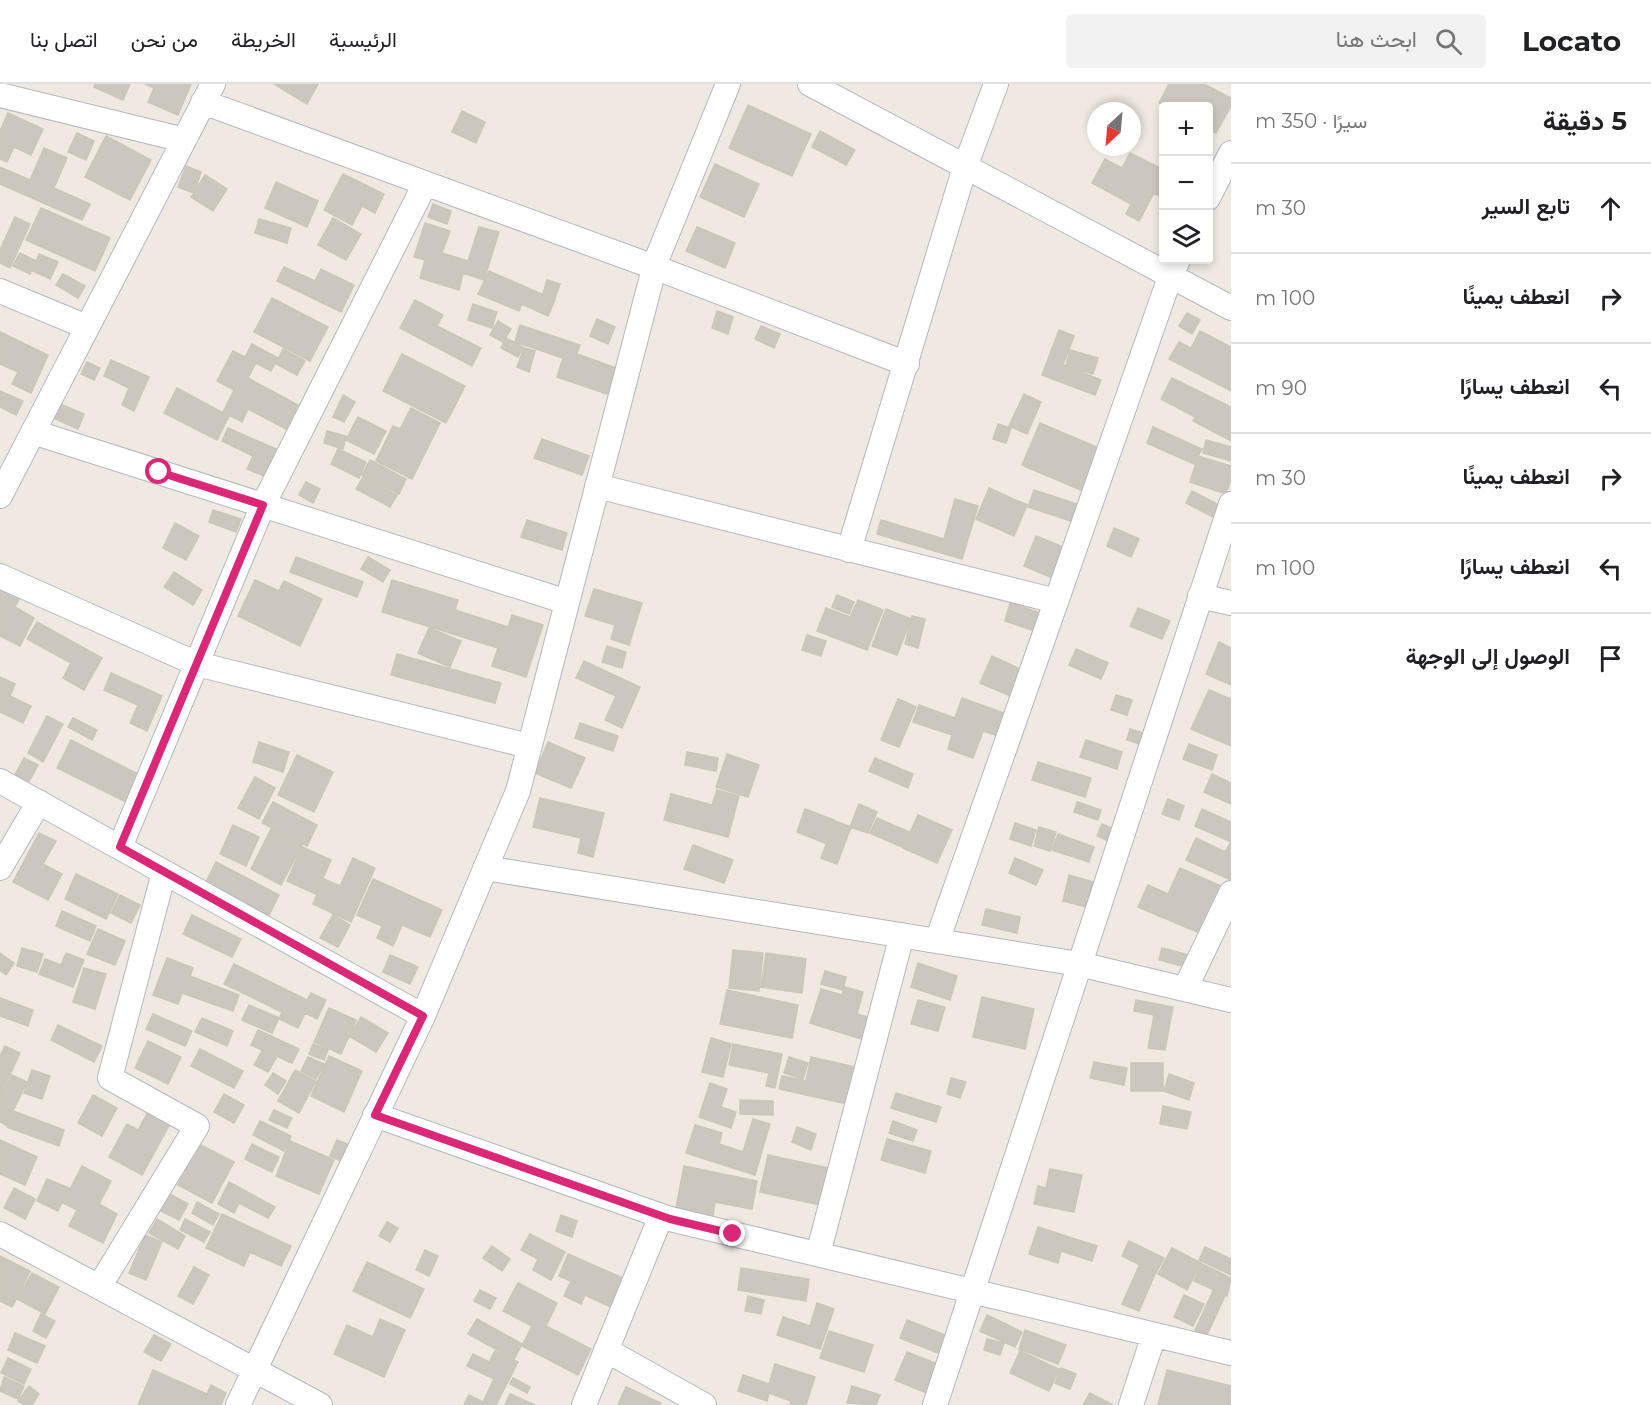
<!DOCTYPE html>
<html lang="ar">
<meta charset="utf-8">
<style>
:root{--surface:#fff;--page:#f2f2f2;--text:#202124;--muted:#757577;--line:#e0e0e0}
body{margin:0;font-family:Montserrat,Vazirmatn,sans-serif;background:var(--page);color:var(--text);direction:rtl}
.controls{position:absolute;right:18px;top:18px;display:grid;overflow:hidden;border-radius:6px;box-shadow:0 3px 9px #0003}
.controls button{width:54px;height:54px;display:grid;place-items:center;padding:0;border:0;border-bottom:2px solid var(--line);background:var(--surface);color:var(--text);font:30px sans-serif}
.compass{position:absolute;left:1087px;top:18px;width:54px;height:54px;border-radius:50%;background:var(--surface);box-shadow:0 3px 9px #0003;rotate:206deg}
.stop{position:absolute;width:18px;height:18px;margin:-14px;border:4px solid #db2777;border-radius:50%;background:#fff}
.stop.end{background:#db2777;border-color:#fff;box-shadow:0 2px 6px #0008}
.list{margin:0;padding:0;list-style:none}
h2{display:flex;justify-content:space-between;align-items:center;height:78px;margin:0;padding:0 24px;font-size:26px}
h2 small{font-size:20px;font-weight:400;color:var(--muted)}
.list li{display:grid;grid-template-columns:39px 1fr auto;gap:18px;align-items:center;box-sizing:border-box;height:90px;padding:0 24px;border-top:2px solid var(--line)}
.list b{display:block;font-size:22px;white-space:nowrap}
.list em{font-size:20px;font-style:normal;color:var(--muted)}
.icon{flex:none;width:33px;height:33px;fill:none;stroke:currentColor;stroke-width:2;stroke-linecap:round;stroke-linejoin:round}
.map{position:relative;flex:none;width:1231px;height:1321px;overflow:hidden;direction:ltr}
header{display:flex;align-items:center;gap:36px;box-sizing:border-box;height:84px;padding:0 30px;background:var(--surface);border-bottom:2px solid var(--line)}
header strong{font-size:28px}
nav{display:flex;gap:33px;margin-inline-start:auto;font-size:21px}
.search{width:420px;height:54px;background:var(--page);display:flex;align-items:center;gap:15px;box-sizing:border-box;padding:0 21px;border-radius:6px;color:var(--muted);font-size:22px}
main{display:flex}
aside{flex:1;background:var(--surface)}
.map>svg:first-child{display:block}
.building{fill:#cbc7bf;stroke:#cbc5ba;stroke-width:1.5}
.lines{fill:none;stroke-linecap:round;stroke-linejoin:round}
.street-casing{stroke:#b4b7c1;stroke-width:26}
.street{stroke:#fff;stroke-width:24}
.route{stroke:#db2777;stroke-width:8}
</style>
<header>
<strong>Locato</strong>
<div class="search"><svg class="icon" aria-label="search" viewBox="0 0 24 24"><circle cx="10" cy="10" r="6"/><path d="M15 15l6 6"/></svg>ابحث هنا</div>
<nav><a>الرئيسية</a><a>الخريطة</a><a>من نحن</a><a>اتصل بنا</a></nav>
</header>
<main>
<aside>
<h2>5 دقيقة<small>سيرًا · 350 m</small></h2>
<ul class="list">
<li><svg class="icon" aria-label="ahead" viewBox="0 0 24 24"><path d="M12 20V5M6 11l6-6 6 6"/></svg><div><b>تابع السير</b></div><em>30 m</em></li>
<li><svg class="icon" aria-label="right" viewBox="0 0 24 24"><path d="M7 20v-9h11M14 6l5 5-5 5"/></svg><div><b>انعطف يمينًا</b></div><em>100 m</em></li>
<li><svg class="icon" aria-label="left" viewBox="0 0 24 24"><path d="M17 20v-9H6M10 6l-5 5 5 5"/></svg><div><b>انعطف يسارًا</b></div><em>90 m</em></li>
<li><svg class="icon" aria-label="right" viewBox="0 0 24 24"><path d="M7 20v-9h11M14 6l5 5-5 5"/></svg><div><b>انعطف يمينًا</b></div><em>30 m</em></li>
<li><svg class="icon" aria-label="left" viewBox="0 0 24 24"><path d="M17 20v-9H6M10 6l-5 5 5 5"/></svg><div><b>انعطف يسارًا</b></div><em>100 m</em></li>
<li><svg class="icon" aria-label="arrive" viewBox="0 0 24 24"><path d="M6 21V4h12l-3 4 3 4H6"/></svg><div><b>الوصول إلى الوجهة</b></div></li>
</ul>
</aside>
<div class="map">
<svg width="1231" height="1321" viewBox="0 0 1231 1321">
<rect width="100%" height="100%" fill="#efe9e1"/>
<path class="building" d="M95 0H130L123 16 94 3Z
M145 0H191L178 31 148 18 154 4Z
M274 0H318L307 20Z
M1169 0H1204L1231 14V22L1216 49 1208 45V22H1166L1159 19Z
M748 21 811 50 792 92 729 64Z
M462 27 485 38 476 59 452 48Z
M8 29 43 45 31 71 14 63 7 78 0 75V47Z
M820 47 855 66 846 81 812 63Z
M77 49 94 57 86 76 68 68Z
M106 52 151 76 130 116 85 93Z
M44 64 67 74 54 104 90 120 82 136 0 100V83L30 96Z
M1130 69 1164 86V114L1154 109 1139 137 1126 130 1131 120 1092 99 1105 75 1122 84Z
M715 80 759 100 744 133 700 113Z
M186 82 201 88 194 109 178 103Z
M343 90 384 110 375 129 362 122 352 141 324 126Z
M205 91 227 105 213 127 191 113Z
M276 98 318 117 307 143 265 124Z
M433 120 451 127 447 140 428 133Z
M41 124 110 154 95 187 26 156Z
M15 133 30 140 10 184 0 179V166Z
M333 134 361 150 346 176 318 161Z
M259 135 291 144 287 159 255 149Z
M425 139 450 147 442 169 468 177 479 143 499 148 484 196 463 189 459 206 420 194 425 176 414 173Z
M697 143 735 159 725 184 686 167Z
M20 169 36 177 39 170 58 178 50 195 31 186 30 190 13 182Z
M284 183 315 197 321 185 354 201 341 228 277 197Z
M489 187 555 216 548 232 522 220 519 227 478 210Z
M63 190 85 202 78 214 56 201Z
M547 196 560 200 555 214 543 210Z
M272 214 328 243 310 277 254 248Z
M415 216 443 231 437 242 481 264 472 282 400 244Z
M473 220 497 228 492 244 468 236Z
M717 227 733 233 728 250 712 244Z
M1187 229 1200 236 1192 250 1179 242Z
M597 235 615 243 608 260 590 252Z
M498 237 511 245 503 258 490 251Z
M520 241 580 261 577 270 616 284 607 310 557 293 563 274 515 258Z
M761 242 780 250 774 264 755 255Z
M1059 246 1074 252 1063 281 1101 296 1095 311 1042 291Z
M1200 247 1231 263V307L1169 275 1179 258 1191 264Z
M0 248 48 271 31 309 12 300 18 288 0 280Z
M506 254 523 263 518 273 501 264Z
M252 260 278 274 271 287 256 279 248 294 298 321 286 345 248 325 242 338 223 328 234 306 217 297 233 267 245 273Z
M524 264 535 267 529 288 517 283Z
M283 265 305 277 297 291 276 280Z
M1070 266 1098 274 1093 290 1066 282Z
M402 270 465 302 446 339 383 307Z
M111 276 149 293 134 327 122 321 129 304 104 292Z
M87 278 100 284 94 296 81 290Z
M1172 294 1231 323V357L1193 337 1195 333 1161 315Z
M177 304 229 332 217 356 164 329Z
M0 307 23 317 16 331 0 323Z
M1024 310 1041 318 1027 350 1009 342Z
M343 311 355 318 344 338 333 333Z
M60 320 84 330 78 345 53 334Z
M411 324 440 339 412 395 376 377 393 342 400 345Z
M358 333 386 347 374 370 346 356Z
M1040 339 1101 365 1083 407 1022 381Z
M998 340 1011 344 1006 359 993 355Z
M1153 343 1202 365 1194 380 1147 359Z
M228 344 276 365 264 392 247 385 253 372 222 357Z
M327 347 346 352 343 365 324 359Z
M542 355 589 372 582 391 534 374Z
M1206 356 1231 363V377L1203 369Z
M338 365 366 378 359 394 331 380Z
M1198 372 1231 382V395L1226 410 1190 398Z
M370 376 406 395 399 410 362 391Z
M363 393 397 411 390 423 356 405Z
M306 398 320 405 313 419 299 411Z
M989 404 1027 421 1014 452 976 435Z
M1034 406 1080 421 1074 438 1028 423Z
M1192 407 1223 423 1217 435 1186 419Z
M955 415 978 422 962 475 877 450 881 436 944 455Z
M213 426 241 435 236 448 209 438Z
M527 436 567 449 562 466 521 453Z
M175 439 199 452 186 476 163 464Z
M1114 444 1139 455 1131 473 1107 462Z
M1036 452 1068 465 1055 495 1024 482Z
M296 473 363 498 357 513 290 488Z
M368 473 390 486 383 498 361 485Z
M174 488 202 506 193 521 164 503Z
M255 496 279 507 284 497 322 515 300 562 238 532Z
M392 496 458 516 455 526 508 543 512 531 543 541 526 593 492 582 498 564 382 528Z
M0 499 22 510 15 523 34 534 20 562 0 552Z
M594 505 642 519 629 561 611 555 615 541 585 532Z
M837 511 854 518 849 530 832 523Z
M858 516 883 526 867 566 817 547 826 524 850 533Z
M1010 519 1056 534 1050 552 1005 537Z
M1138 524 1170 537 1162 555 1130 542Z
M886 525 911 535 897 571 872 562Z
M912 532 925 535 918 564 905 560Z
M37 538 102 574 84 606 63 594 71 579 27 555Z
M429 544 461 557 450 583 418 569Z
M807 551 826 557 821 572 802 566Z
M1219 558 1231 564V601L1206 590Z
M607 562 626 568 622 584 602 578Z
M1076 565 1108 579 1101 595 1069 581Z
M397 570 501 599 495 619 391 591Z
M992 572 1031 590 1020 616 980 599Z
M584 577 640 603 622 644 605 636 616 612 576 594Z
M111 589 162 612 147 647 130 639 138 621 104 606Z
M0 593 15 600 10 612 31 622 23 639 0 628Z
M1209 606 1231 615V662L1191 645Z
M1116 611 1132 616 1127 631 1111 626Z
M962 614 1012 632 1005 654 983 647 973 674 948 665 952 651 913 638 919 621 955 634Z
M898 615 916 623 899 663 881 656Z
M47 632 63 640 43 678 28 669Z
M73 634 97 646 92 656 68 643Z
M580 639 618 652 613 667 575 654Z
M1130 645 1147 650 1143 661 1127 656Z
M71 656 140 691 126 718 57 684Z
M1086 656 1122 668 1117 685 1080 673Z
M259 658 289 668 283 688 253 678Z
M548 658 585 674 571 704 535 689Z
M1189 660 1217 671 1212 686 1183 675Z
M687 668 718 674 716 687 685 681Z
M727 670 759 681 748 713 716 703Z
M297 671 333 688 314 728 278 711Z
M24 674 38 681 25 705 11 698Z
M875 674 913 690 908 704 869 687Z
M1038 678 1091 694 1085 713 1032 696Z
M1212 690 1231 699V720L1204 708Z
M255 693 275 704 259 735 238 724Z
M717 706 739 712 728 753 664 736 671 710 712 721Z
M540 714 604 729 593 773 578 769 581 754 533 743Z
M1168 715 1184 722 1179 736 1162 730Z
M273 718 317 741 307 762 262 739Z
M1077 718 1101 726 1098 736 1074 728Z
M859 720 877 728 868 749 850 743Z
M805 725 834 736 825 759 797 748Z
M1202 725 1231 738V758L1195 742Z
M918 731 952 746 937 779 903 764Z
M877 734 909 748 902 763 870 749Z
M835 737 851 743 837 780 821 774Z
M1015 739 1036 746 1031 762 1010 755Z
M1102 740 1116 746 1111 758 1097 752Z
M233 741 259 753 246 782 220 770Z
M1039 743 1056 748 1050 767 1034 762Z
M271 745 302 761 281 801 251 785Z
M39 749 56 757 43 780 62 790 48 816 13 798Z
M1058 750 1094 763 1089 778 1052 766Z
M1196 754 1225 768 1231 758V796L1186 776Z
M693 761 733 776 724 799 684 785Z
M302 763 331 776 316 810 287 797Z
M353 774 375 784 351 838 313 820 324 795 340 802Z
M1015 774 1043 786 1036 801 1009 789Z
M216 778 279 811 269 831 206 798Z
M1180 784 1223 803 1202 850 1138 823 1148 801 1168 810Z
M76 790 118 810 106 835 65 815Z
M1069 791 1100 800 1094 825 1063 817Z
M373 795 442 826 430 853 402 841 393 862 377 854 382 842 357 831Z
M120 811 140 821 131 839 111 829Z
M986 825 1020 833 1017 849 982 841Z
M62 827 96 842 90 857 56 842Z
M192 831 241 855 232 873 183 850Z
M333 831 350 841 338 863 320 854Z
M98 845 125 857 115 881 87 870Z
M22 864 43 870 37 888 17 882Z
M1162 864 1193 872 1190 884 1159 876Z
M733 866 763 869 759 907 729 904Z
M0 869 14 879 6 891 0 886Z
M66 869 84 876 73 903 39 890 45 875 61 881Z
M766 869 806 875 802 909 761 903Z
M390 871 418 883 410 900 383 888Z
M167 874 193 884 190 892 239 911 233 927 182 909 178 920 153 911Z
M918 879 957 892 950 916 911 903Z
M234 880 307 916 311 909 326 916 317 935 305 929 298 944 279 935 282 928 224 900Z
M84 884 106 890 95 925 73 918Z
M825 887 846 893 843 906 821 900Z
M845 903 863 908 857 930 875 935 868 957 810 939 821 905 842 911Z
M727 906 798 921 792 954 720 940Z
M982 913 1034 925 1025 965 973 953Z
M0 914 33 926 28 942 0 932Z
M918 916 945 923 938 947 911 940Z
M1136 916 1173 923 1165 966 1148 964 1154 931 1134 927Z
M249 921 279 934 272 949 242 936Z
M329 924 356 936 341 970 314 958Z
M153 930 192 947 185 962 146 945Z
M361 933 388 949 376 968 349 952Z
M202 934 233 947 227 962 195 948Z
M58 941 102 962 94 978 51 956Z
M258 946 299 965 292 979 251 961Z
M711 954 731 960 723 993 702 988Z
M148 957 181 973 168 1000 135 984Z
M313 960 328 966 324 976 309 970Z
M733 960 782 970 775 1004 766 1002 769 989 729 981Z
M5 962 20 969 0 1012V972Z
M200 965 243 987 234 1004 191 982Z
M262 967 276 974 268 988 254 981Z
M329 972 362 987 344 1028 311 1012Z
M308 973 324 980 316 995 301 987Z
M789 973 808 979 803 995 784 989Z
M811 973 860 984 852 1021 779 1005 782 992 806 997Z
M1094 978 1127 984 1124 1001 1090 994Z
M1131 979H1163V1007H1131Z
M32 986 50 992 42 1015 24 1009Z
M295 986 316 997 299 1029 278 1017Z
M273 989 286 997 278 1010 265 1001Z
M1169 990 1194 999 1189 1016 1164 1007Z
M12 991 27 998 6 1041 0 1038V1015Z
M951 994 966 998 960 1014 947 1010Z
M710 999 727 1005 721 1023 736 1028 731 1044 699 1033Z
M896 1009 941 1023 936 1038 891 1024Z
M224 1010 244 1021 234 1039 214 1028Z
M93 1011 117 1024 102 1052 78 1039Z
M740 1016 773 1017V1031L740 1030Z
M1163 1022 1191 1028 1187 1045 1160 1040Z
M274 1026 292 1034 287 1044 269 1036Z
M13 1027 64 1046 59 1062 7 1043Z
M148 1028 170 1040 142 1091 109 1073 127 1040 138 1046Z
M753 1035 770 1040 755 1091 686 1069 695 1041 722 1049 719 1060 743 1068Z
M260 1037 291 1052 284 1067 253 1051Z
M893 1037 917 1046 913 1057 889 1049Z
M797 1043 816 1050 811 1066 792 1058Z
M887 1055 931 1067 925 1089 881 1076Z
M0 1056 37 1073 25 1101 0 1090Z
M337 1056 355 1063 347 1080 330 1072Z
M290 1057 334 1076 319 1110 276 1092Z
M199 1060 234 1078 212 1119 178 1101Z
M252 1060 279 1073 272 1088 245 1075Z
M768 1071 838 1086 830 1123 760 1108Z
M82 1082 111 1097 99 1120 117 1130 103 1159 69 1142 77 1126 63 1119Z
M684 1082 757 1097 752 1125 715 1118 713 1131 676 1124Z
M1050 1085 1082 1091 1074 1128 1034 1120 1038 1102 1046 1104Z
M47 1095 69 1104 58 1127 37 1117Z
M229 1098 275 1123 268 1134 239 1119 234 1129 218 1120Z
M14 1104 35 1115 25 1135 4 1124Z
M168 1109 188 1120 179 1136 159 1126Z
M197 1118 219 1130 213 1141 192 1129Z
M222 1130 291 1162 281 1182 250 1168 244 1182 206 1164Z
M561 1131 577 1137 572 1153 556 1147Z
M157 1135 185 1152 178 1165 149 1149Z
M185 1135 210 1148 204 1158 180 1146Z
M387 1138 398 1144 390 1158 379 1152Z
M1038 1143 1097 1162 1092 1177 1061 1167 1058 1179 1029 1170Z
M530 1150 565 1168 551 1196 533 1186 538 1175 521 1166Z
M145 1151 162 1158 146 1196 129 1189Z
M1129 1157 1164 1174 1156 1189 1122 1172Z
M492 1162 510 1175 502 1187 483 1174Z
M1205 1163 1231 1175V1191L1199 1176Z
M1172 1164 1201 1179 1187 1206 1158 1190Z
M425 1166 438 1172 429 1192 416 1186Z
M568 1170 632 1198 619 1227 585 1211 581 1220 564 1212 571 1197 559 1192Z
M0 1172 30 1187 12 1223 0 1217Z
M367 1178 424 1205 410 1234 353 1207Z
M1202 1180 1231 1194 1227 1212 1194 1197Z
M1139 1182 1155 1190 1139 1227 1122 1220Z
M194 1183 209 1191 193 1220 178 1212Z
M741 1184 809 1195 806 1217 738 1206Z
M32 1189 59 1203 45 1230 17 1215Z
M518 1199 557 1219 546 1242 591 1265 578 1291 522 1262 532 1242 503 1227Z
M480 1206 496 1214 490 1225 474 1217Z
M1213 1207 1225 1212 1207 1251 1195 1246Z
M1184 1211 1204 1220 1193 1242 1174 1233Z
M748 1212 764 1216 761 1230 745 1227Z
M817 1219 834 1225 820 1265 777 1251 783 1233 810 1242Z
M41 1230 55 1237 46 1254 33 1247Z
M987 1231 1022 1248 1015 1263 980 1247Z
M380 1235 405 1246 384 1293 334 1270 347 1241 373 1253Z
M477 1235 522 1260 514 1275 468 1250Z
M907 1236 950 1253 943 1271 900 1254Z
M1025 1246 1066 1261 1058 1280 1019 1265Z
M829 1247 873 1261 864 1288 820 1274Z
M15 1249 45 1262 37 1279 8 1266Z
M154 1251 171 1260 161 1277 144 1268Z
M987 1255 1004 1259 1000 1271 984 1266Z
M495 1267 518 1278 496 1321H464L469 1311 483 1318 494 1295 467 1282 473 1270 489 1278Z
M1020 1267 1059 1285 1049 1307 1010 1289Z
M907 1268 940 1281 929 1310 895 1296Z
M8 1274 31 1285 24 1300 1 1289Z
M775 1280 815 1293 806 1321H790L791 1317 769 1309 767 1317 738 1307 743 1291 769 1300Z
M1061 1284 1076 1290 1070 1305 1055 1299Z
M153 1286 207 1310 211 1301 226 1309 221 1321H138Z
M1167 1286 1231 1302V1321H1158Z
M4 1293 24 1302 18 1315 0 1307Z
M513 1294 530 1303 527 1309 510 1300Z
M29 1302 39 1310 32 1321H25L18 1317Z
M852 1302 880 1311 876 1321 847 1319Z
M626 1303 661 1319 660 1321H618Z
M1090 1309 1113 1321H1083Z
M510 1310 535 1321H505Z"/>
<g class="lines">
<defs>
<path id="street" d="M810 0 1231 224
M0 11 184 56
M203 18 654 183 907 280
M1208 114 1231 69
M0 207 87 243
M33 348 567 518
M597 402 1056 517
M0 412 213 0
M849 466 965 83 996 0
M0 492 197 580 529 662
M1200 512 1231 519
M0 697 423 932
M120 763 263 421 425 100
M0 784 39 718
M485 784 1079 880 1231 916
M937 857 1170 193 1178 176
M1185 905 1231 809
M375 1031 670 1135 1231 1269
M0 1150 320 1321
M818 1170 902 851
M99 1203 197 1042 110 994 164 788
M606 1266 704 1321
M238 1321 423 932 518 707 656 177 728 0
M584 1321 661 1132
M935 1321 1231 420
M1131 1321 1154 1251"/>
</defs>
<use href="#street" class="street-casing"/>
<use href="#street" class="street"/>
</g>
<g class="lines">
<path class="route" d="M159 388 263 421 120 763 423 932 375 1031 670 1135 733 1150"/>
</g>
</svg>
<div class="controls">
<button>+</button>
<button>−</button>
<button><svg class="icon" aria-label="layers" viewBox="0 0 24 24"><path d="M12 4l9 5-9 5-9-5zM3 14l9 5 9-5"/></svg></button>
</div>
<svg class="compass" viewBox="-18 -18 36 36"><path d="M0-13l5 13h-10z" fill="#e53935"/><path d="M0 13l5-13h-10z" fill="#757577"/></svg>
<div class="stop" style="left:159px;top:388px"></div>
<div class="stop end" style="left:733px;top:1150px"></div>
</div>
</main>
